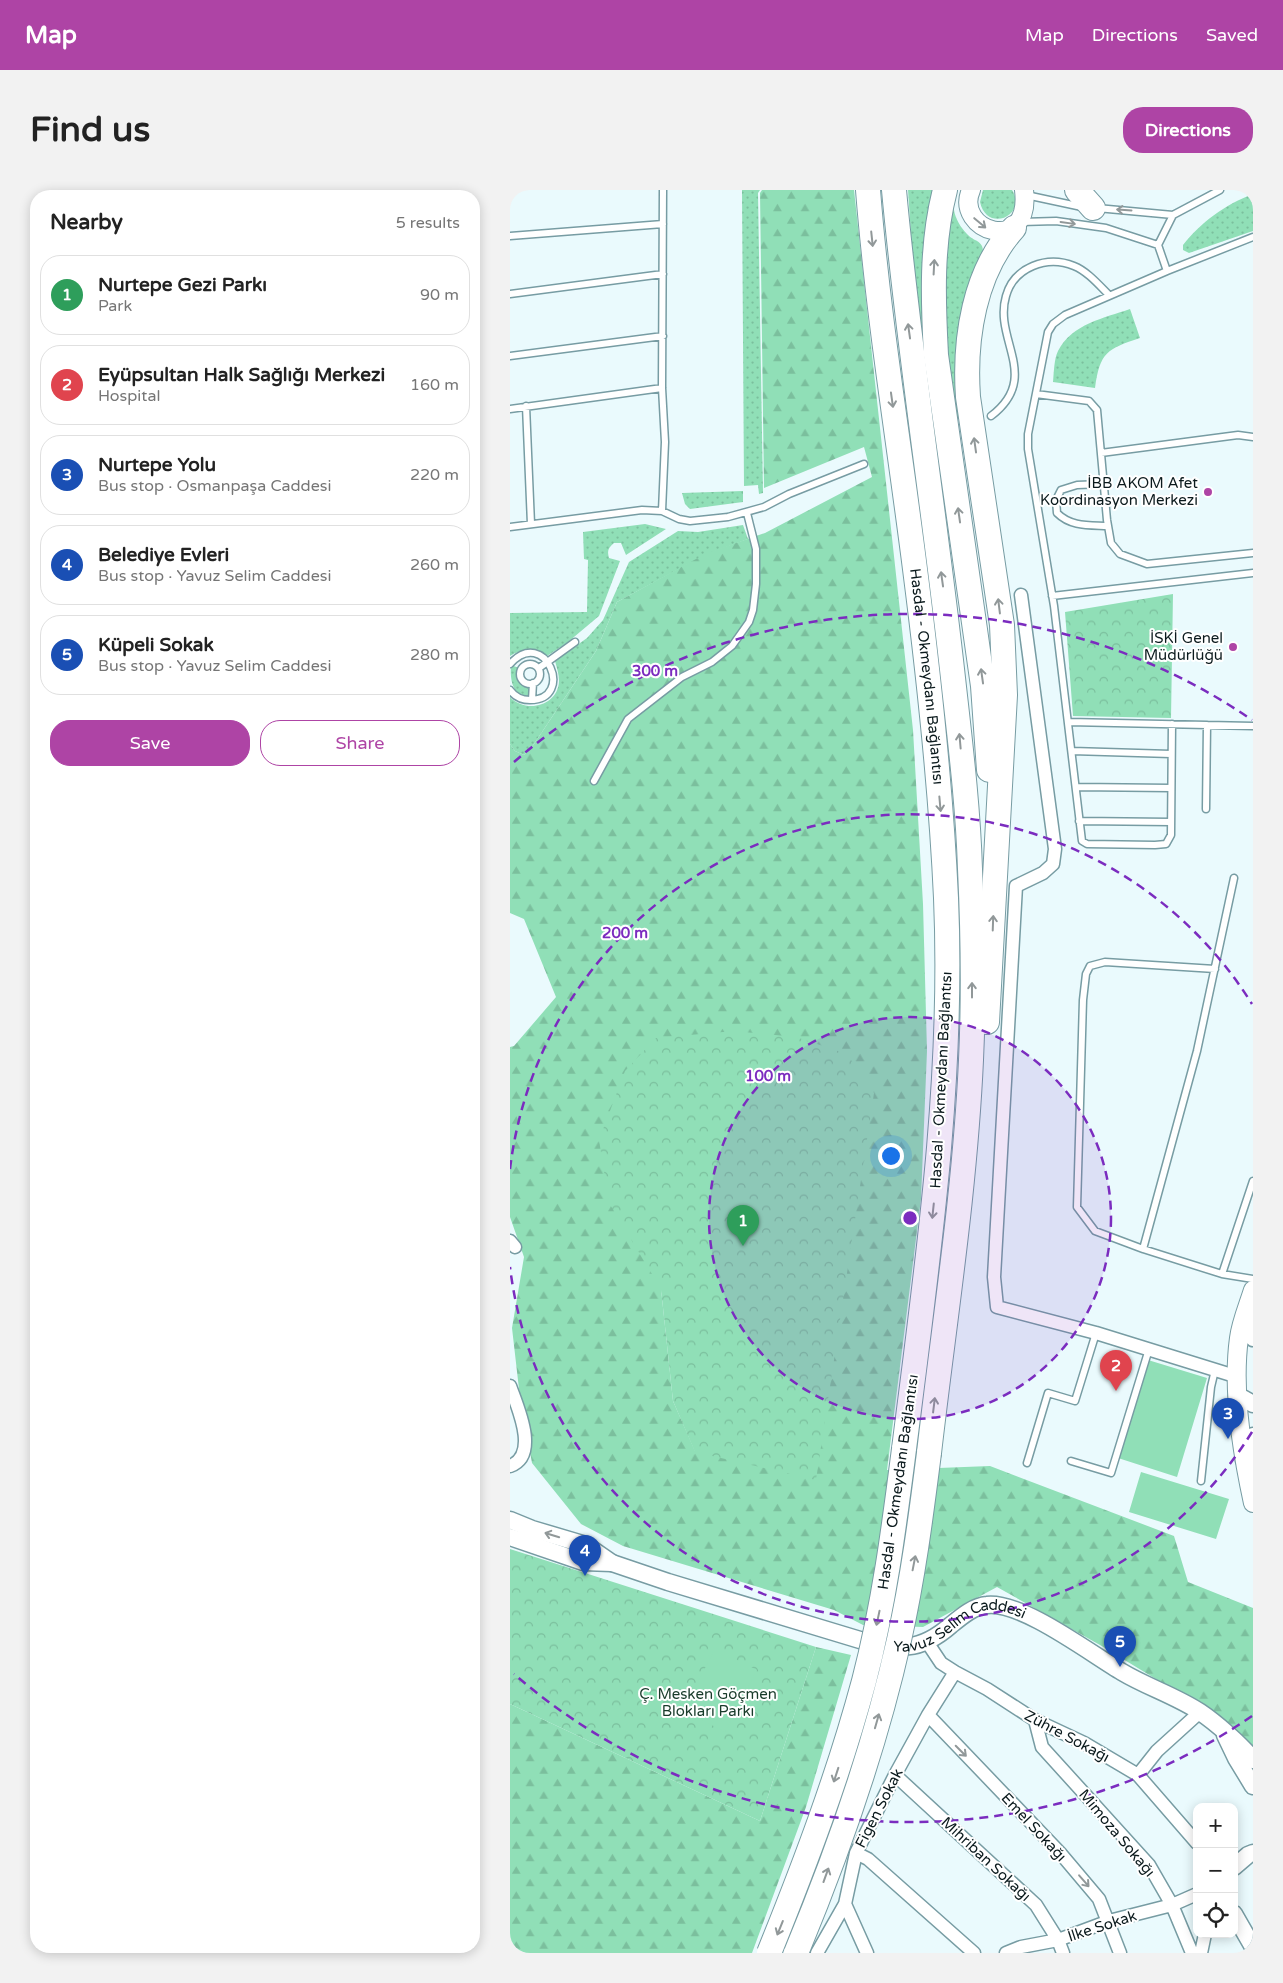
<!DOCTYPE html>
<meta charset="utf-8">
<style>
:root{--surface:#fff;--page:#f2f2f2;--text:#222;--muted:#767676;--line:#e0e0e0;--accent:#ae44a5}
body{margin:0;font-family:"Varela Round",sans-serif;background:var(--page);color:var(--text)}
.controls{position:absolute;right:15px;bottom:15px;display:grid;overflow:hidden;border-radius:10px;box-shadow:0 2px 12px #0003}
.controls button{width:45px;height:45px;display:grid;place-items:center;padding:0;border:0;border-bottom:1px solid var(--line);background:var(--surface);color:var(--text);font:25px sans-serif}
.you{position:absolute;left:380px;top:965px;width:18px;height:18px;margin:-12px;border:4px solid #fff;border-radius:50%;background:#1a73e8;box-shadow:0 0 0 8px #1a73e833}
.badge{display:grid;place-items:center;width:32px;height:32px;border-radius:50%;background:var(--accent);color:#fff;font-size:16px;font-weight:700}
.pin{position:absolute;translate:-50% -41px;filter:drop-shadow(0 1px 2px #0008)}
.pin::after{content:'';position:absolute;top:26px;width:18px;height:15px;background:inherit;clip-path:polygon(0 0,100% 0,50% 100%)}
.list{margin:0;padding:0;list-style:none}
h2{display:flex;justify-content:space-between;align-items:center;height:65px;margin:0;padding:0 20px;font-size:21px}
h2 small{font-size:16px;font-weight:400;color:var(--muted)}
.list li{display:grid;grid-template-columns:32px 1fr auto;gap:15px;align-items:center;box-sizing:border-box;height:80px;margin:0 10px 10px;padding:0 10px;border:1px solid var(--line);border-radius:20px}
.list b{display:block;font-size:19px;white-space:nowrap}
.list p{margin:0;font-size:16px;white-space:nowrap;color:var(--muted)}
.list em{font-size:16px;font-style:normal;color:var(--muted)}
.actions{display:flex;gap:10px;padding:15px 20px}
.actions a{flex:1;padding:11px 0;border:1px solid var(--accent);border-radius:20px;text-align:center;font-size:18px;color:var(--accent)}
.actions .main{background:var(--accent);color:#fff}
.icon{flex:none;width:28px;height:28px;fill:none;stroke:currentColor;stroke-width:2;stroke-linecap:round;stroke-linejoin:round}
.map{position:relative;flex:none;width:743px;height:1763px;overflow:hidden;border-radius:20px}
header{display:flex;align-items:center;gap:30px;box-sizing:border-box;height:70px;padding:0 25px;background:var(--accent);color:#fff}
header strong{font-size:24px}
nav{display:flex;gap:28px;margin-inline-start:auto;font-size:18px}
.intro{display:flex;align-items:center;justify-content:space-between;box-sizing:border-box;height:120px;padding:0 30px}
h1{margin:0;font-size:35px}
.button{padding:12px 22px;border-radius:20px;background:var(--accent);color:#fff;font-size:18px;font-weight:700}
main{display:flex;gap:30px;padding:0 30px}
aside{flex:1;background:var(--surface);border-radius:20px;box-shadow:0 2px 12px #0003}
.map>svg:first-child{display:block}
.grass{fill:url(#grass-dots)}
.forest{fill:url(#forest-firs);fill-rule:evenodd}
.park{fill:url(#park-crowns)}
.pitch{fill:#90dfb7}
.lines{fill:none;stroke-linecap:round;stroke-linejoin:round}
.service-casing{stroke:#779ca3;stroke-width:9}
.minor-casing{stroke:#779ca3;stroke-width:15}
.tertiary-casing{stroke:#779ca3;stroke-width:19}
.secondary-casing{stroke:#779ca3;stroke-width:20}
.motorway-casing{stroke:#779ca3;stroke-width:26}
.service{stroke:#fff;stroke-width:6}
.minor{stroke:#fff;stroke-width:12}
.tertiary{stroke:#fff;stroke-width:16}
.secondary{stroke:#fff;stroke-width:18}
.motorway{stroke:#fff;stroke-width:24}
.motorway-bridge-casing{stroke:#779ca3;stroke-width:26;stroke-linecap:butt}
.motorway-bridge{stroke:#fff;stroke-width:24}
.oneway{stroke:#919899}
.ring{fill:none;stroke:#7b2cbf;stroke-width:2.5;stroke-dasharray:9 6}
.poi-dot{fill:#ae44a5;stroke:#fff;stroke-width:2}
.labels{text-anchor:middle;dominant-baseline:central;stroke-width:4;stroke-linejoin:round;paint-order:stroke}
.poi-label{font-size:15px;fill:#0b1a1d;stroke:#fff;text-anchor:end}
.street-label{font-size:15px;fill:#0b1a1d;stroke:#fff}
.park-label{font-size:15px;fill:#183b2a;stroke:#fff}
.centre{fill:#7b2cbf;stroke:#fff;stroke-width:2.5}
.ring-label{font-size:15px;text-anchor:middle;font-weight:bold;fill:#7b2cbf;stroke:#fff;stroke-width:4;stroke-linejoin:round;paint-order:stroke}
</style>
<header>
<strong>Map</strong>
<nav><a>Map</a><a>Directions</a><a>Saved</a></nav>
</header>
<div class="intro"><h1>Find us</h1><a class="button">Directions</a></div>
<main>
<aside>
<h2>Nearby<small>5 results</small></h2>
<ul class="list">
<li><span class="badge" style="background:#2e9e5b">1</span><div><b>Nurtepe Gezi Parkı</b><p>Park</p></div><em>90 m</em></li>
<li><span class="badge" style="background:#e0444e">2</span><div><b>Eyüpsultan Halk Sağlığı Merkezi</b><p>Hospital</p></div><em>160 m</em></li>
<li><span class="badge" style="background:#1a4fb4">3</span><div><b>Nurtepe Yolu</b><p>Bus stop · Osmanpaşa Caddesi</p></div><em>220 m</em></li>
<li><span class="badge" style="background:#1a4fb4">4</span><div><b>Belediye Evleri</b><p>Bus stop · Yavuz Selim Caddesi</p></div><em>260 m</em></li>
<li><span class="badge" style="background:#1a4fb4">5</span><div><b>Küpeli Sokak</b><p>Bus stop · Yavuz Selim Caddesi</p></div><em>280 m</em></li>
</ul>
<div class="actions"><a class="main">Save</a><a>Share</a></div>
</aside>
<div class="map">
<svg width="743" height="1763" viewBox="0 0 743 1763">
<defs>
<pattern id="grass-dots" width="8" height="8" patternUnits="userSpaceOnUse" patternTransform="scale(1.25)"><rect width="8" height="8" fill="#90dfb7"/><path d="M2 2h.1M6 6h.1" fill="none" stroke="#7bbf9d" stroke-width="1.8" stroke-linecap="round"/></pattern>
<pattern id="forest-firs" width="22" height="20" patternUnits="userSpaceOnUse" patternTransform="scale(1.25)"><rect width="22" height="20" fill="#90dfb7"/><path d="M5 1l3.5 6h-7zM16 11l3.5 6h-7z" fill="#7bbf9d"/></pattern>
<pattern id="park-crowns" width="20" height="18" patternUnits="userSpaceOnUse" patternTransform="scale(1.25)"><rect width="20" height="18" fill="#90dfb7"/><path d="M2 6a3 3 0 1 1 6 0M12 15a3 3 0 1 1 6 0" fill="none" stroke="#7bbf9d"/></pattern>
</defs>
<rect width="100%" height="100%" fill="#eafafd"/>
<path class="grass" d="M232 0H250L248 3 253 303 249 304 248 295 234 296Z
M398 0H445C445 6 443 14 444 20 445 28 451 38 457 44 464 52 474 50 473 63 463 90 450 118 447 148 445 174 450 202 453 228L444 230 417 183 402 60Z
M473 0H502C518 25 477 44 470 12Z
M743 4V41L679 63 673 60V55C690 33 716 14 743 4Z
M620 119 630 148C597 159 590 162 585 198L543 192C544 182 544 169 548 161 562 134 594 128 620 119Z
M233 301V312L180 319 175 314 172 303Z
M135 334 156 339 116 365 111 353H104C98 358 97 361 99 368L110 371 89 426 58 452 37 466C23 459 14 458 0 466V423L77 422 78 370 74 369 73 342Z
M233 335 238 349 197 364 107 412 86 461 22 557 14 565 5 561 0 554V507C16 524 48 516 49 491 49 485 47 478 45 471L77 448 93 430 119 372 168 341 188 342Z
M1 475 9 478C7 489 10 492 19 496V508C2 505 0 490 1 475Z"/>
<path class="forest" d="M252 0H344L403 540 413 714 417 861 411 1009 377 1280 480 1276 664 1346 678 1392 743 1418V1568L723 1536 590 1455 487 1397 413 1437 353 1435 324 1420 113 1356 71 1334 22 1273 9 1199 2 1138 14 1067 0 1027V857L4 856 46 807 14 729 0 723V554L5 561 14 565 22 557 86 461 107 412 197 363 255 343 362 287 354 257 254 298 250 3ZM151 1099 185 1261 163 1211Z
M306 1457 341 1465 296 1617 242 1763H0V1514L250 1631Z"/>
<path class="park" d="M663 404 661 528 563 526 555 422Z
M224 841 286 847 337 864 364 903 306 1290 185 1262 163 1211 151 1099 99 1013 89 950 115 881 146 848Z
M0 1359 306 1457 250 1631 0 1514Z"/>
<path class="pitch" d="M638 1170 697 1188 667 1287 608 1268Z
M631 1282 719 1309 706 1349 619 1322Z
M205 1459 247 1480 215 1542 173 1520Z"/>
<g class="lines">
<defs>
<path id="service" d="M516 5 572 17
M587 18 663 25
M511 32 546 31 596 38 648 55
M0 46 153 34
M657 81 743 47
M0 104 153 84
M0 166 153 146
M526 204 579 211 587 220 597 330 601 353 610 364 637 374 743 363
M16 216 21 334
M0 219 152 198
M481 226C532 187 483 150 496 106 504 77 537 65 564 76 577 81 589 95 599 105
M591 263 728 245 743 247
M593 294 567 295 551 300 546 310 547 323C561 337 579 335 598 336
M152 321 155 252 152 198 153 0
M0 337 132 320 152 321 169 329 180 331 218 327 254 317 279 304 354 274
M542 406 743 383
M10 484a10 10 0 1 1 20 0a10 10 0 1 1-20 0Z
M0 474C35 435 66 510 20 510 12 510 5 507 0 500
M29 478 65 452
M22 510 23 493
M559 532 743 536
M662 534 661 645 656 654 645 655 577 654 572 651 544 416 518 259V244L538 142 543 134 555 125 657 81 648 55 663 25 710 0
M562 561 661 564
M84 591 118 529 172 487 202 472 222 456 239 432 243 420 246 394V359L237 323
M566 597 661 598
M696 619 697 535
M569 631 661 632
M743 991 712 1084 743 1089
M633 1059 585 1041 567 1017 573 810 576 784 580 776 595 772 705 779
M712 1084 633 1059 687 861 724 688
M561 1271 601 1283 639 1159
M517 1273 538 1203 565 1211 586 1143
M691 1291 701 1197 705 1180"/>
<path id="minor" d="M511 405 545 659 543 674 533 683 506 696 484 1087 487 1117 586 1143 728 1187
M0 1051 5 1057
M0 1196C7 1216 30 1265 0 1276
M417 1452 431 1473 445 1482 477 1499 525 1530 574 1553 628 1585 687 1653
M418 1525 551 1664 589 1709 610 1763
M525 1530 532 1557 639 1675 662 1715 682 1763
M385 1585 526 1715 548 1750 553 1763
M628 1585 647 1561 690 1522
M346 1663 358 1669 464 1763
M307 1763 335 1714
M357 1763 335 1714 346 1663 385 1585 418 1525 445 1482
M496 1763 511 1757 548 1750 599 1731 662 1715 687 1704
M691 1763 695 1744"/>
<g id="tertiary">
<path d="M735 1127 743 1148"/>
<path d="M727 1205 743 1214"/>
<path d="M734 1270 743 1246"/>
<path id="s1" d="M0 1330 22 1339 76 1355 102 1373 158 1392 350 1450C389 1459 409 1463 441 1435 452 1426 464 1416 477 1415 512 1411 581 1464 612 1482 637 1497 666 1506 690 1522 705 1532 733 1556 743 1570"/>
<path d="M0 1347 73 1372 102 1373"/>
<path d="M715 1545 726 1568 743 1596"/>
<path d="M724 1677 738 1665 743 1663"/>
<path d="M724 1724 743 1757"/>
</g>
<path id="secondary" d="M461 0C443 41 522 67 514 0
M743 1100C738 1116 731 1132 729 1148 722 1199 732 1263 743 1313"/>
<g id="motorway">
<path id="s2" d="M358 0C368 127 389 252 405 379 419 488 431 598 436 708 444 893 417 1076 394 1259"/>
<path d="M384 0C399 163 425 325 443 488 450 551 458 615 460 679 463 742 464 806 461 870 455 1002 434 1133 419 1263"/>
<path d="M435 0C421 54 423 109 426 165L473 496 479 580"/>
<path d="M567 0 583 18"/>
<path d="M477 832 495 505 492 435 458 207C454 149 464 82 504 38"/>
</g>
</defs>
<use href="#service" class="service-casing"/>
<use href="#minor" class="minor-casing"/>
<use href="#tertiary" class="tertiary-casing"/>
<use href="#secondary" class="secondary-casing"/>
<use href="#motorway" class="motorway-casing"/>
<use href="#service" class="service"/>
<use href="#minor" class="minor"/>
<use href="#tertiary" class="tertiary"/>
<use href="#secondary" class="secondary"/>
<use href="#motorway" class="motorway"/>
<defs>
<path id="motorway-bridge" d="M259 1763C295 1674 329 1584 354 1491 374 1415 384 1337 394 1259
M286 1763C328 1662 365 1557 389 1450 403 1388 411 1326 419 1263"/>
</defs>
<use href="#motorway-bridge" class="motorway-bridge-casing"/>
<use href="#motorway-bridge" class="motorway-bridge"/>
</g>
<defs><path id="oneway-shaft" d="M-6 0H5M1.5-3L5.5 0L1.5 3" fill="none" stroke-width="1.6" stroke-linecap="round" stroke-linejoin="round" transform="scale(1.25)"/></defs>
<g class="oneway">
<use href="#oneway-shaft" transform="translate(614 20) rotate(-176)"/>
<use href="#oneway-shaft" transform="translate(470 33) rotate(40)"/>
<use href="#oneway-shaft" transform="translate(558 33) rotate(8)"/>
<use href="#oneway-shaft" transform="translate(362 49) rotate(84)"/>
<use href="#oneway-shaft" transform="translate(424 77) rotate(-87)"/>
<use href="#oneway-shaft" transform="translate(399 141) rotate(-98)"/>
<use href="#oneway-shaft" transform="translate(382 210) rotate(82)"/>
<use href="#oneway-shaft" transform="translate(465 255) rotate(-98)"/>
<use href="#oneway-shaft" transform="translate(449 325) rotate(-98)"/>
<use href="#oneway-shaft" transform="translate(432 389) rotate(-98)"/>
<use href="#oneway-shaft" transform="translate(489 416) rotate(-97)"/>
<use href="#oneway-shaft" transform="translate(472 486) rotate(-98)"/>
<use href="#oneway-shaft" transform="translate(450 551) rotate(-95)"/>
<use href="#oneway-shaft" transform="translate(430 614) rotate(85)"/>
<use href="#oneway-shaft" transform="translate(483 733) rotate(-88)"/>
<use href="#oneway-shaft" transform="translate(462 800) rotate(-90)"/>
<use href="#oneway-shaft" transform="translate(423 1021) rotate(96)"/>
<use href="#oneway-shaft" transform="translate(424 1215) rotate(-83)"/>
<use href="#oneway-shaft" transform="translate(42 1345) rotate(-163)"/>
<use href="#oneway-shaft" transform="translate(404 1373) rotate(-79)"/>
<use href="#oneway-shaft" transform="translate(368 1428) rotate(102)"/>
<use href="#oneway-shaft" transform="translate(367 1531) rotate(-74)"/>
<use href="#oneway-shaft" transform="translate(451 1561) rotate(45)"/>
<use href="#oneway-shaft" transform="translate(326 1585) rotate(108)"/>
<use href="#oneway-shaft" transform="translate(316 1685) rotate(-70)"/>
<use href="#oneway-shaft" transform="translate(574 1691) rotate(49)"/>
<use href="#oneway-shaft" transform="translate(270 1738) rotate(112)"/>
</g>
<circle cx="400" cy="1028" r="201" fill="#7b2cbf" fill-opacity=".12"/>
<g class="ring">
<circle cx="400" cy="1028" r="201"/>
<path d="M742 1242A403 403 0 0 1 0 1077M0 979A403 403 0 0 1 742 814"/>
<path d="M742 1526A604 604 0 0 1 4 1484M4 572A604 604 0 0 1 742 530"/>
</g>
<g class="poi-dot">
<circle cx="698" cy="302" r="5"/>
<circle cx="723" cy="457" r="5"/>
</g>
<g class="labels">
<g class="poi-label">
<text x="688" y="293">İBB AKOM Afet<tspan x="688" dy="17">Koordinasyon Merkezi</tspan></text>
<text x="713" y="448">İSKİ Genel<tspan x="713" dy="17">Müdürlüğü</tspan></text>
</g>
<g class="street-label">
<text stroke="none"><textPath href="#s2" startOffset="490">Hasdal - Okmeydanı Bağlantısı</textPath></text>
<text transform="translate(431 890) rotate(-87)">Hasdal - Okmeydanı Bağlantısı</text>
<text transform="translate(388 1292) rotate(-82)">Hasdal - Okmeydanı Bağlantısı</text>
<text stroke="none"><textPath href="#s1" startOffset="478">Yavuz Selim Caddesi</textPath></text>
<text transform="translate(557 1546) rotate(28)">Zühre Sokağı</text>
<text transform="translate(369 1618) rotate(-63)">Figen Sokak</text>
<text transform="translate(524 1637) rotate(47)">Emel Sokağı</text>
<text transform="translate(607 1643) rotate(50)">Mimoza Sokağı</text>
<text transform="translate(476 1669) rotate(43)">Mihriban Sokağı</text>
<text transform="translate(592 1736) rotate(-18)">İlke Sokak</text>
</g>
<g class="park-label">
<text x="198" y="1504">Ç. Mesken Göçmen<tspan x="198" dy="17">Blokları Parkı</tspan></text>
</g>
</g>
<circle cx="400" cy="1028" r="8" class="centre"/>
<g class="ring-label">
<text x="145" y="486">300 m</text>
<text x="115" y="748">200 m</text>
<text x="258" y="891">100 m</text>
</g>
</svg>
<div class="controls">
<button>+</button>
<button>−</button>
<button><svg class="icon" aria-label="locate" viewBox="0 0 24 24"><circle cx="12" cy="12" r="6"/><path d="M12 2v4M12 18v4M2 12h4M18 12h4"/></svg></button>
</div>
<div class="you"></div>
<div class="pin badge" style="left:233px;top:1056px;background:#2e9e5b">1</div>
<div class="pin badge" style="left:606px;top:1201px;background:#e0444e">2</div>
<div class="pin badge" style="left:718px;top:1249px;background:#1a4fb4">3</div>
<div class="pin badge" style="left:75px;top:1386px;background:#1a4fb4">4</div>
<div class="pin badge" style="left:610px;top:1477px;background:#1a4fb4">5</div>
</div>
</main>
